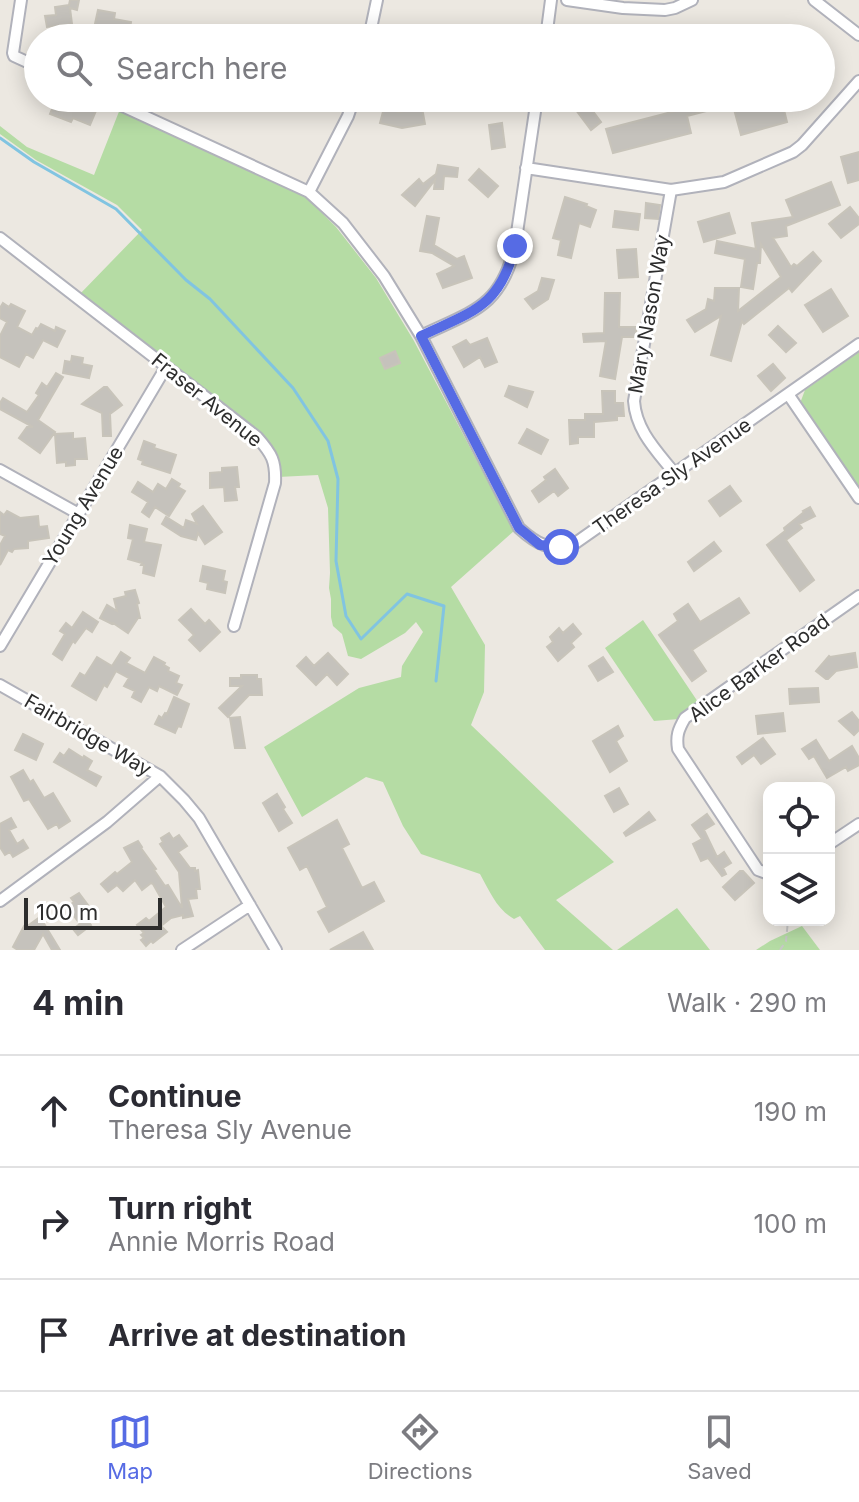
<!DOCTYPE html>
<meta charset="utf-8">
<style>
:root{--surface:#fff;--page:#f7f7f7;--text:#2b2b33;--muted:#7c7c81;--line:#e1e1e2;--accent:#566be4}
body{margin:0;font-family:Inter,sans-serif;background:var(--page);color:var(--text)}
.controls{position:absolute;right:24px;bottom:24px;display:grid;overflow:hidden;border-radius:16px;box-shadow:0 4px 20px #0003}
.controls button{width:72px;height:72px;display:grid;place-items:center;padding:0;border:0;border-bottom:2px solid var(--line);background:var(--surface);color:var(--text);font:40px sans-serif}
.scale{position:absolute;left:24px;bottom:20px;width:138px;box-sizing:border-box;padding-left:8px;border:4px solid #2d2d2d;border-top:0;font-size:22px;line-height:28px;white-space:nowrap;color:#2d2d2d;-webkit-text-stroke:6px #fff;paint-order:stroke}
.stop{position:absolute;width:24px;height:24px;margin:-18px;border:6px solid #566be4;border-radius:50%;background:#fff}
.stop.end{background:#566be4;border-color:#fff;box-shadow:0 2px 8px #0008}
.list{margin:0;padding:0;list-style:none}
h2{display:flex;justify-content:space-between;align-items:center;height:104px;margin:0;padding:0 32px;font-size:34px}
h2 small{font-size:26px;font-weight:400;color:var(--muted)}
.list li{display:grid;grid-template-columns:52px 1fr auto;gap:24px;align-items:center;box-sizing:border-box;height:112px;padding:0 32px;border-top:2px solid var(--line)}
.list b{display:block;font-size:30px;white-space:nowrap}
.list p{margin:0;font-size:26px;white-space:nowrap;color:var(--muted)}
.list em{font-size:26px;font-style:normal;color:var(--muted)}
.icon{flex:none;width:44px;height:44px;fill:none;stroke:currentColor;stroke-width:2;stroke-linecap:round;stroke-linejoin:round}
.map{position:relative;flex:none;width:859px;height:950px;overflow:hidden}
.search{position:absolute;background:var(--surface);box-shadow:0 4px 20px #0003;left:24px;right:24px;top:24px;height:88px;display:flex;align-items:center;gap:20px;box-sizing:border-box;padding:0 28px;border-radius:44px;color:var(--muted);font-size:30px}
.sheet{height:440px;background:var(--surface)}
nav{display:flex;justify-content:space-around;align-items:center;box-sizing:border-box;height:112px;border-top:2px solid var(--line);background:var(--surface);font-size:22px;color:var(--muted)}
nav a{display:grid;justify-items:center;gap:4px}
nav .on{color:var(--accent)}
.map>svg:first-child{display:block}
.green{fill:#b5dca4}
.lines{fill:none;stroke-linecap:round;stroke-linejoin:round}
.stream{stroke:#81c4e1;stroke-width:3}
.building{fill:#c5c2bc;stroke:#c8c4ba;stroke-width:2}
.street-casing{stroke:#b1b2bb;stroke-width:14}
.path{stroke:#c8c8c8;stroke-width:2;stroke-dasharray:6 4;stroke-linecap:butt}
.street{stroke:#fff;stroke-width:10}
.route{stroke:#566be4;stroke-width:10}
.labels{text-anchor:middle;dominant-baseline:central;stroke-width:6;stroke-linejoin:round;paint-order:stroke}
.street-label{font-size:20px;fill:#2d2d2d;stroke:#fff}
</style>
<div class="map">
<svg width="859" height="950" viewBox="0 0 859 950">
<rect width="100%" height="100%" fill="#ece8e1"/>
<path class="green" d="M120 109 305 196 336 227 376 278 414 341 514 531 451 587 485 645 484 692 471 725 614 862 556 900 613 950H545L520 916 514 919C497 910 489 890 480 874L421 854 403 826 383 782 366 777 302 817 264 747 359 688 401 677 402 666 423 632 416 622 405 633 361 659 348 656 342 634 333 626 331 617V599L329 588 330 573 328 508 318 475 278 477 273 451 78 296 142 230 117 205 36 160 0 134V126L27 147 94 175Z
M859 352V495L799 406 805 390Z
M643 620 698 702 679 719 654 721 605 648Z
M677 908 710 950H617Z
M802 926 820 950H756L770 941Z"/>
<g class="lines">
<path class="stream" d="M0 138 34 162 116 209 186 280 210 299 293 388 328 441 338 479 336 561 346 616 361 639 407 594 444 606 436 681"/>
</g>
<path class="building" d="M70 0H79L77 10 70 8 72 24 47 27 45 16 56 15 55 7 69 5Z
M98 10 115 13 114 19 131 22 129 35 119 33 118 36 93 33Z
M69 98H80L98 106 90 125 73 118 71 122 50 114 54 104 65 109Z
M567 98H583L601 122 591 130Z
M699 98H715L718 108 687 116 691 133 613 153 606 129 695 106 693 99Z
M731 98H781L787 122 741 135Z
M384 108 399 112 422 108 425 124 402 128 380 123Z
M502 123 505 147 492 149 489 125Z
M859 152V180L848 183 841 157Z
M438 165 458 168 457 177 444 176 443 189H434L435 180 415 206 402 195 419 179 423 184 436 174Z
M479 169 498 186 488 197 469 180Z
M831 182 840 205 786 226 787 236 773 238 791 267 794 264 797 266 813 252 821 261 792 292 789 288 744 324 742 321 731 361 711 355 721 316 695 332 687 320 706 309 708 299 714 301 715 288H739L738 311 781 277 761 244 760 263H757L753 289 741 287 745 259 715 253 717 241 756 249 752 223 793 217 786 200Z
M565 197 587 204 586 206 596 210 590 227 579 223 571 258 558 255 561 240 553 238Z
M646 203 660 205 658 219 645 218Z
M850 207 859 218V224L841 238 829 224Z
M615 211 640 214 638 230 613 227Z
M729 213 735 233 704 242 698 222Z
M427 216 439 218 434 245 457 259 464 256 472 278 443 288 437 274 454 266 432 253 420 251Z
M636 249 638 277 619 278 617 250Z
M542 278 554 280 548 299 533 309 525 299 538 291Z
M831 289 848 316 823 332 805 305Z
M605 293H620L619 327H636V337H622L615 379 600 376 606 341 584 342 583 334 604 333Z
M3 303 9 307 11 304 25 311 17 327 32 335 36 328 38 329 41 324 55 331 56 327 65 331 57 347 43 340 33 358 26 354 19 367 0 357V336L7 322 0 318V308Z
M778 326 796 343 786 352 769 335Z
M487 338 497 362 485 367 480 357 464 367 453 347 466 340 470 345Z
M395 351 400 363 385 369 380 358Z
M72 356 83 358 82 364 92 366 89 378 63 373 65 361 71 362Z
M773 364 785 378 771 391 758 376Z
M56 373 63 377 38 420 55 432 40 453 19 438 27 427H33L0 409V403L3 398 27 412 39 395 36 393 42 383 47 387Z
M509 386 533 392 527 407 505 396Z
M104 387H107L122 405 110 414 111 436H103L102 413 82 404Z
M602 391H615V403H623L624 416H617V420L594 422V437H578V443L570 444 569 420H585V414H603Z
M527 429 548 440 541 454 519 443Z
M73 433V439L85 438 87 459H75V465L66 466V462L57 463 55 434Z
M144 441 155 445 154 448 176 455 170 473 142 464 143 461 138 459Z
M237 467 239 487H235L237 500 225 501 224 487 210 488V473L222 472V468Z
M555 469 568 488 558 496 554 491 539 502 532 491 546 480 544 477Z
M172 479 180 484 178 487 185 491 169 516 155 507 149 517 142 512 148 502 132 492 138 482 153 492 158 484 166 489Z
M730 486 741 501 720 516 709 501Z
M203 506 222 532 205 544 198 533 196 540 181 536 162 524 166 517 184 528 186 520 197 524 192 514Z
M810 507 815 516 799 524 802 528 786 540 814 580 800 591 767 545 785 531 784 528 804 512 803 511Z
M7 511 20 518 38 516 39 527 47 526 49 538 28 541V548L14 549 12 552 8 550 0 565V545L5 536 0 534V512L4 515Z
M130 525 147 529 144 542 161 545 154 576 143 573 144 565H141L142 563 128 559 133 539 128 538Z
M714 542 721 551 694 571 688 562Z
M203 566 225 571 223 581 227 582 225 593 207 589 208 583 200 581Z
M135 590 139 603 137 604 140 618H138L128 633 113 623 112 624 100 618 107 605 117 611 114 599 126 596 125 592Z
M739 598 749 613 692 650 706 671 692 681 659 635 678 621 674 614 688 604 700 622Z
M191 609 205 624 209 620 220 632 200 651 189 640 194 635 179 620Z
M83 612 98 622 92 632 86 628 75 643 73 641 62 660 53 654 65 634 60 631 66 623 72 628Z
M573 624 581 634 571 643 574 647 558 661 547 647 553 642 550 637 559 628 563 633Z
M121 652 130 658 126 663 145 673 154 657 165 663 164 665 169 668 168 671 179 676 176 683 182 685 177 695 159 686 157 691 149 687 141 702 132 697 135 691 124 686 129 678 116 671 107 687 104 685 96 700 72 686 80 673 85 676 97 657 112 666Z
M328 653 348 674 337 685 327 674 316 685 297 666 306 657 314 666Z
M855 653 857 667 836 671 828 679H826L816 671 829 656 830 657Z
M603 657 613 672 598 681 589 666Z
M241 675H257V679H261L262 695H249L228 717 219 708 242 686H230V678H241Z
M818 688 819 702 790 704 789 689Z
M174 697 189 704 181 727 178 726 175 733 155 724 159 716 162 718 165 713 167 714Z
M852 712 859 721V730L854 735 839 721Z
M783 713 785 731 758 734 756 716Z
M240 717 245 748H235L230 718Z
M618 726 623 736 616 741 627 761 610 772 593 741Z
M23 734 43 744 36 760 15 750Z
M763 738 775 754 761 764 754 755 742 764 737 757Z
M816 740 829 761 852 746 859 758V765L848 771 846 767 827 778 814 756 809 759 802 749Z
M69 749 83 758 84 756 92 761 87 770 101 777 96 786 54 762 60 753 64 756Z
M23 770 30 782 33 780 44 798 53 793 70 821 59 828 57 824 48 829 29 799 24 801 11 777Z
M619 788 628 804 614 812 605 796Z
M277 794 285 807 283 809 292 823 279 831 263 803Z
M649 812 655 820 626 836 624 833Z
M707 814 714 824 704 830 717 857 724 852 731 863 723 868 726 874 722 876 708 858 701 861 693 844 702 839 692 825Z
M11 818 16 827 9 830 17 844 23 840 28 848 13 857 10 852 5 855 0 847V824Z
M337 820 349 844 342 848 362 888 374 882 384 901 329 932 318 912 327 907 307 866 300 870 288 848Z
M169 833 173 839 179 835 187 846 178 852 190 868H195V871L198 870 200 889H196L197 898 188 899 193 916 183 918V915L171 918 161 926 167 932 153 943 151 941 146 946 141 940 144 938 141 935 144 933 137 925 146 918 149 921 166 907 153 884 151 883 142 890 135 880 123 891 117 885 108 892 101 884 115 872 117 874 132 862 124 848 138 841 142 847 141 848 156 869 154 870 165 886 168 885 182 908 179 872 160 844 163 842 161 838Z
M740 871H743L754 883 735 900 723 887Z
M79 893 91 909 83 915 91 925 78 935 73 929 80 924 67 907 74 902 71 898Z
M40 917 60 950H52L43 934 34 950H18L13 947 24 926 26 927Z
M363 932 373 950H330Z"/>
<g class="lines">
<defs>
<path id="street" d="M21 0 13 53 14 56 38 67
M567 0 623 8 665 10 675 8 692 0
M814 0 859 35
M369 38 377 0
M546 38 551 0
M105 98 309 192 343 223 384 276 421 336 519 528C539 546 548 550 574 544L859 344
M526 168 671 190 724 182 793 152 802 145 859 81
M671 190 634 401C636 431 657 451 675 474
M309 192 348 116 354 98
M0 238 257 437C272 454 276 461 275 483L234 626
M421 336C473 311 501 307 515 246L537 98
M788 394 859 498
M0 470 79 514
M0 646 166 367
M0 685 160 776 184 800 199 818 276 950
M829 844 859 824
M769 874 758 870 678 749C676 736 678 730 685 718L859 596
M0 901 107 822 160 776
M182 950 250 905"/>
</defs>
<use href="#street" class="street-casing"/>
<path class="path" d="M780 950 786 941 788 920"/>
<use href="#street" class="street"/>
</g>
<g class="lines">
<path class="route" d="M515 246C500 307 473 311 421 336L519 528 540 545 561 547"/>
</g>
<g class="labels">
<g class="street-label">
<text transform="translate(649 314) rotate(-80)">Mary Nason Way</text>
<text transform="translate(207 400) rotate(39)">Fraser Avenue</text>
<text transform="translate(672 476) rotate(-35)">Theresa Sly Avenue</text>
<text transform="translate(83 506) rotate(-59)">Young Avenue</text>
<text transform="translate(759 668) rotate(-36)">Alice Barker Road</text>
<text transform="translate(88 735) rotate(30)">Fairbridge Way</text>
</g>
</g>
</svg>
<div class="controls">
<button><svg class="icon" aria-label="locate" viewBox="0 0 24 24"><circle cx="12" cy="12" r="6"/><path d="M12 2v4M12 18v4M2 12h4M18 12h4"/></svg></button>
<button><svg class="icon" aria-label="layers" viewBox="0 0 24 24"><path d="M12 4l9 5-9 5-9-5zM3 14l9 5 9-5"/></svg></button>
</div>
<div class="scale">100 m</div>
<div class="stop" style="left:561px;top:547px"></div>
<div class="stop end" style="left:515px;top:246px"></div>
<div class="search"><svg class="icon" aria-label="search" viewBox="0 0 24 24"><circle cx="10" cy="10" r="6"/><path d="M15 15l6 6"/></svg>Search here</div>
</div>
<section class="sheet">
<h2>4 min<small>Walk · 290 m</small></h2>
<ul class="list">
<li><svg class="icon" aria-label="ahead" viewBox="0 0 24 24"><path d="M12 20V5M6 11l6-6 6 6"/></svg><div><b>Continue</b><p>Theresa Sly Avenue</p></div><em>190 m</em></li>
<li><svg class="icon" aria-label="right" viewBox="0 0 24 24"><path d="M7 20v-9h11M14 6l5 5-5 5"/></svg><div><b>Turn right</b><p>Annie Morris Road</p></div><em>100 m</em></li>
<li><svg class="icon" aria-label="arrive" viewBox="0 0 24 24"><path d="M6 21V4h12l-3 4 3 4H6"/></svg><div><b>Arrive at destination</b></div></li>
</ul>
</section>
<nav>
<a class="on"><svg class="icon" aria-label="map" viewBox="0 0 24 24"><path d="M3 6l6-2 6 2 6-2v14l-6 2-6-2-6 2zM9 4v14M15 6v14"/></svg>Map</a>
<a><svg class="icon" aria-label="directions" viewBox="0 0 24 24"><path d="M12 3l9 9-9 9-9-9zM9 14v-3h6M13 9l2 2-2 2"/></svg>Directions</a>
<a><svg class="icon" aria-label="saved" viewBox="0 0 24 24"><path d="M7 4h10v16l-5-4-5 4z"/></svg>Saved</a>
</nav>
